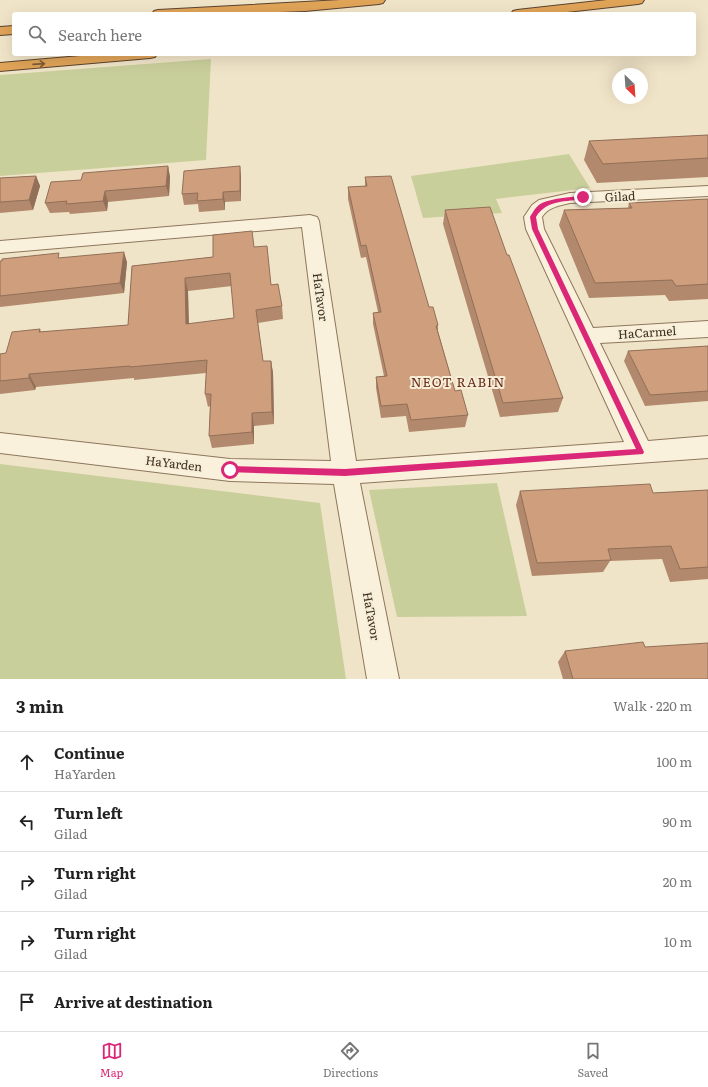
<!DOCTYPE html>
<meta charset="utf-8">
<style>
:root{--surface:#fff;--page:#f6f6f6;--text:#222;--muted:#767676;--line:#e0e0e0;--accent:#db2777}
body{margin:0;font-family:Literata,serif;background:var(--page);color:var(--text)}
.compass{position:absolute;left:612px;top:68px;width:36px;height:36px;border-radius:50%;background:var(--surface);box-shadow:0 4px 16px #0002;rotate:155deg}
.stop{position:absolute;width:12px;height:12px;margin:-9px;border:3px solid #db2777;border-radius:50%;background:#fff}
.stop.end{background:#db2777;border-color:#fff;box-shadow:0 1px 4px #0008}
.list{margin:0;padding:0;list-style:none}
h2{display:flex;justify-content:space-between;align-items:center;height:52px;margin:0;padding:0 16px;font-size:17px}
h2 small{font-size:13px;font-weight:400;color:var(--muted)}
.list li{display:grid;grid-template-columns:26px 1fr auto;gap:12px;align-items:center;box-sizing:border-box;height:60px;padding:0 16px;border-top:1px solid var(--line)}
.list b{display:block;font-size:15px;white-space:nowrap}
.list p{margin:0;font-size:13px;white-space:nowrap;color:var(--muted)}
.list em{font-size:13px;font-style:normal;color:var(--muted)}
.icon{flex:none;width:22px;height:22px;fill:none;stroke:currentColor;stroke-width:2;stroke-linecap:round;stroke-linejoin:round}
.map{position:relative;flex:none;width:708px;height:679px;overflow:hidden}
.search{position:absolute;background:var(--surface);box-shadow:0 4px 16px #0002;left:12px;right:12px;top:12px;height:44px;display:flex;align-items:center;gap:10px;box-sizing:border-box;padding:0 14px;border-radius:4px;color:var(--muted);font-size:15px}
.sheet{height:352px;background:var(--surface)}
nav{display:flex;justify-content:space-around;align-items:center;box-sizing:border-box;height:56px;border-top:1px solid var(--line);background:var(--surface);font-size:11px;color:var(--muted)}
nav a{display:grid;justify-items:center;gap:2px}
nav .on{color:var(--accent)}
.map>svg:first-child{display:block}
.green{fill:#c9cf9b}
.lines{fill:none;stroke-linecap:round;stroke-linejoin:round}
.minor-casing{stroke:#8d765c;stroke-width:2}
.motorway-casing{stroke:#5b4430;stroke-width:2}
.minor{fill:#faf1dc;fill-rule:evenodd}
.motorway{fill:#e0a458;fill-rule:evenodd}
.wall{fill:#b2896c;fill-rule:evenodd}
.shaded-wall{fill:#916f58}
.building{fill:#cf9f7d;stroke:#916f58;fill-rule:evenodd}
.oneway{stroke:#7e5d36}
.route{fill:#db2777}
.labels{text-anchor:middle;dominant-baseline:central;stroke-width:4;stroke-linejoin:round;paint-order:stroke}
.street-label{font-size:12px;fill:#3d2e20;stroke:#f7eed8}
.neighbourhood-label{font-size:13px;letter-spacing:1px;fill:#6b2e1e;stroke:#f7eed8}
</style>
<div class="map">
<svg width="708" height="679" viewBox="0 0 708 679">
<rect width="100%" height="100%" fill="#f0e4c8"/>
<path class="green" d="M211 59 206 160 0 176V75Z
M569 154 590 188 496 199 502 213 423 218 411 176Z
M0 464 320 503 346 679H0Z
M497 483 527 616 397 617 369 490Z"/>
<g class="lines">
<defs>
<path id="minor" d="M708 186V196L570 203C559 206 548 207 542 217L544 229 593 328 708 321V337L600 343 648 441 708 436V458L360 483 399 679H367L334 484 230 481 0 453V433L230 459 331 461 302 227 0 253V241L310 215 317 217 319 221 356 461 624 442 526 229 524 217 532 205 539 200 570 193Z"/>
<path id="motorway" d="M341 0H385L383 3 379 4 305 11 224 14H152L154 11 158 10Z
M607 0H644L642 3 638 4 549 14H511L513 11 517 10Z
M14 26V34L0 35V27Z
M103 54H157L155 57 150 58 0 71V63Z"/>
</defs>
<use href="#minor" class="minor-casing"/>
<use href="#motorway" class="motorway-casing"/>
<use href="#minor" class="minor"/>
<use href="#motorway" class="motorway"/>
</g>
<path class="wall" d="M708 135V177L597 183 584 160 589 141Z
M168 166 170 177 169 196 108 202 107 211 70 214 69 212 50 213 45 203 81 180Z
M36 176 40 186 33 210 0 213V178Z
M241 176V201L225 202V210L199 212 198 204 184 205 182 194Z
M365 177 438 325V331L455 391 468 415 465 427 409 432 406 416 381 418 376 388V377L384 376 373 324V313L378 312 366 257 361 258 348 199V187L365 186Z
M708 199V299L669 301 665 295 589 298 559 225 564 210 628 208 629 203Z
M445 210 507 255 563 398 558 412 500 417 443 224Z
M255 247 271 285 282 306 283 319 258 323 263 361H271L273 373 274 424 254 426V444L212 448 209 436 210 406 208 407 205 394 206 373 134 380V378L36 387 35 390 0 394V354L6 353 40 329 41 332 128 325 132 266 213 257ZM232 286 234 318 189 324 188 291Z
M61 258 127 262 124 293 0 307V261Z
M708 346V401L645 406 624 361 628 351Z
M708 490V579L670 582 662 559 610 561 603 572 532 576 516 505 520 491 653 493Z
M645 647 708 679H563L558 662 565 651Z"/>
<path class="shaded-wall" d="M168 166 170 177 169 196 166 186Z
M240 166 241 176V201L240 191Z
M36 176 40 186 33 210 29 200Z
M105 191 108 202 107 211 103 201Z
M223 192 225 202V210L223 199Z
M124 252 127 262 124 293 120 283Z
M185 278 188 291 189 337 186 324Z
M271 361 273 373 274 424 272 412Z
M29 374 36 387 35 390 29 378Z
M252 413 254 426V444L252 432Z"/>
<path class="building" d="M708 135V158L603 164 589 141Z
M168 166 166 186 105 191 103 201 66 204 67 201 45 203 51 182 81 180 83 173Z
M240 166V191L223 192V199L197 201 198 193 182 194 184 171Z
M36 176 29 200 0 202V178Z
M391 176 429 307H433L438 325 436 326 455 391 461 390 468 415 411 420 407 404 381 406 376 377 387 376 373 313 381 312 366 245 361 246 348 187 367 186 365 177Z
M708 199V284L676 286 672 280 595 283 564 210 632 208 629 203Z
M490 207 507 255H509L563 398 503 403 445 210Z
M252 231 254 247 267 246 271 285 278 284 282 306 256 310 263 361H271L272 412 252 413V432L209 436 211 394H205L207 360 130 367V366L29 374V378L0 381V354L6 353 12 332 40 329 39 332 128 325 132 266 213 257V235ZM230 273 234 318 186 324 185 278Z
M124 252 120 283 0 296V261H2V259L59 253 58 258Z
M708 346V391L650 395 628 351Z
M650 484 653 493 708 490V567L680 569 671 546 608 549 611 560 537 563 520 491Z
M643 642 645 647 708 643V679H573L565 651Z"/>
<defs><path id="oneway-shaft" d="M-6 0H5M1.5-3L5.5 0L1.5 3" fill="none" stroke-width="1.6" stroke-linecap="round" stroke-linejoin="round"/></defs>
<use class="oneway" href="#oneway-shaft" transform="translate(39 64) rotate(-4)"/>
<path class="route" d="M583 196 586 197 585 199C566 202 547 199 536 217L538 229 644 452 643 454 345 476 227 472V467L230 466 345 469 636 449 532 229 530 217C533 212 536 206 542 203 553 198 572 197 583 196Z"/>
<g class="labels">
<g class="street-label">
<text transform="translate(620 196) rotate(-3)">Gilad</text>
<text transform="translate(321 297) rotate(82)">HaTavor</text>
<text transform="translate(647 332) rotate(-4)">HaCarmel</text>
<text transform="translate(174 463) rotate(7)">HaYarden</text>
<text transform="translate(372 616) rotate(80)">HaTavor</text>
</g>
<g class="neighbourhood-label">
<text x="458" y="381">NEOT RABIN</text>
</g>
</g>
</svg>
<svg class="compass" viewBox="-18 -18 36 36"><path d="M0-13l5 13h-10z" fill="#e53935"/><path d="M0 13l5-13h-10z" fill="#767676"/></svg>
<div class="stop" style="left:230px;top:470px"></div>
<div class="stop end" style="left:583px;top:197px"></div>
<div class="search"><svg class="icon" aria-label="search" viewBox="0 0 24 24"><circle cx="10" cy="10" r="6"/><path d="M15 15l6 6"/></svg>Search here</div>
</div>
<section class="sheet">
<h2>3 min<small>Walk · 220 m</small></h2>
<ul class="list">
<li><svg class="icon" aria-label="ahead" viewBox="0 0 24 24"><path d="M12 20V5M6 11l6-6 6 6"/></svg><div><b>Continue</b><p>HaYarden</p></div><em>100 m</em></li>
<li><svg class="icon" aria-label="left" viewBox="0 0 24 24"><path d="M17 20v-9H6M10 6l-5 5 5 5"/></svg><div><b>Turn left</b><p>Gilad</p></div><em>90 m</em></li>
<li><svg class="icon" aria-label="right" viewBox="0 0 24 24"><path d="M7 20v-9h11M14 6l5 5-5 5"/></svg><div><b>Turn right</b><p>Gilad</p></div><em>20 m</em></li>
<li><svg class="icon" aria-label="right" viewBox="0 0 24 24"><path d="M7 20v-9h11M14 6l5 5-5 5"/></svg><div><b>Turn right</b><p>Gilad</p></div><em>10 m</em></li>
<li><svg class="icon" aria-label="arrive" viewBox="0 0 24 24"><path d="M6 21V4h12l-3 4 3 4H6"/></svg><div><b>Arrive at destination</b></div></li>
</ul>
</section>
<nav>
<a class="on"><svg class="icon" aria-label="map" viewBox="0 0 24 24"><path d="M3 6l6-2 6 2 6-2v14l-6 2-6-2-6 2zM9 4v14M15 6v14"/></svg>Map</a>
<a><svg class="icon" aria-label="directions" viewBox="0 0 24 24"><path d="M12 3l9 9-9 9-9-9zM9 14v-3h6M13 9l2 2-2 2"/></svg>Directions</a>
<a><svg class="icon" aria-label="saved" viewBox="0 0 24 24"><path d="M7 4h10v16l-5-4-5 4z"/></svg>Saved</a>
</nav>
